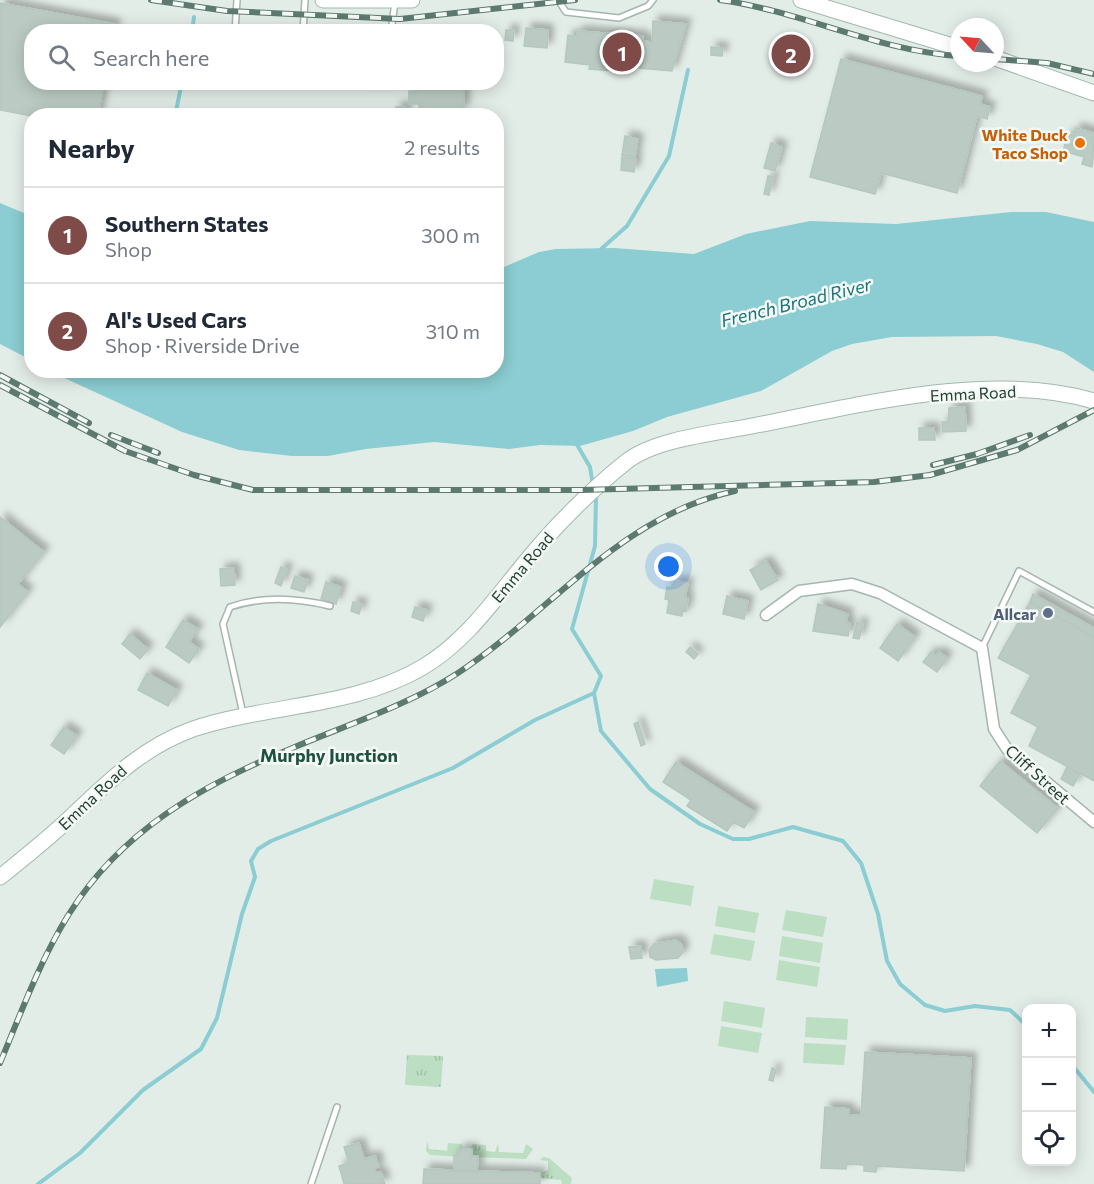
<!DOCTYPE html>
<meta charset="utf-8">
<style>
:root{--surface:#fff;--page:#f6f6f7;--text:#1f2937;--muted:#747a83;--line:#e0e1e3;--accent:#7e4b48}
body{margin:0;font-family:Commissioner,sans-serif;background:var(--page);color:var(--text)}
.controls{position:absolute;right:18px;bottom:18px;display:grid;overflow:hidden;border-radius:12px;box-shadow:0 3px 15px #0003}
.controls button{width:54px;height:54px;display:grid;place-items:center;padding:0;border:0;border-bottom:2px solid var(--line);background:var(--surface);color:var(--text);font:30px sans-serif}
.compass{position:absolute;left:950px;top:18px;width:54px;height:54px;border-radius:50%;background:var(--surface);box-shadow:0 3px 15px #0003;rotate:296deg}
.you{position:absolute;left:669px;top:567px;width:21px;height:21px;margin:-15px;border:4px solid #fff;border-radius:50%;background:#1a73e8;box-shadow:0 0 0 9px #1a73e833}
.badge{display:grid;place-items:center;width:39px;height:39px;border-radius:50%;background:var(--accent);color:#fff;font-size:20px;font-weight:700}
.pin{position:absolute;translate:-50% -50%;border:3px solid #fff;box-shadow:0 2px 6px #0006}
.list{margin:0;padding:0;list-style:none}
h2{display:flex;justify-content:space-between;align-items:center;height:78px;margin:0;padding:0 24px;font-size:26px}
h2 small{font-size:20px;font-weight:400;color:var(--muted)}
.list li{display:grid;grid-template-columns:39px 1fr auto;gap:18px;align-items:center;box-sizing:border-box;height:96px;padding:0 24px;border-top:2px solid var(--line)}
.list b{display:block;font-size:22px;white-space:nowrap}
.list p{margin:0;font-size:20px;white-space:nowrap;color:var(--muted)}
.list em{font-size:20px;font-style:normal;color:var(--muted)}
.icon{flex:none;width:33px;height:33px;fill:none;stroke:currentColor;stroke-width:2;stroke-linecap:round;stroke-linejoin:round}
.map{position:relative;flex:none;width:1094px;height:1184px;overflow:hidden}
.search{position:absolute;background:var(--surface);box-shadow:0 3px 15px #0003;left:24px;top:24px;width:480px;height:66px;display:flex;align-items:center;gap:15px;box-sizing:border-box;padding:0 21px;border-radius:24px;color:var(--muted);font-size:22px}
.panel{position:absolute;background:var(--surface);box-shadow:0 3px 15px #0003;left:24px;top:108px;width:480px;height:270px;border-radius:24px}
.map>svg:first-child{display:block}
.grass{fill:url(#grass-tufts)}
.pitch{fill:#bcdec2}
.water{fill:#8bcdd2}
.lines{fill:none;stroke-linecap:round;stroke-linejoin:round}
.stream{stroke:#8bcdd2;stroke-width:4}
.building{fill:#bbcbc3;stroke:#b5c7be;stroke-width:1.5;filter:url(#shadow)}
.lane-casing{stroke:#a6b5af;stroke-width:8}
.street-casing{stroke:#a6b5af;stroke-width:13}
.secondary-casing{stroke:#a1b9af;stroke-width:17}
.lane{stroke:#fff;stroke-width:5}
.street{stroke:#fff;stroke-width:10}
.secondary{stroke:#fff;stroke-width:15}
.rail-casing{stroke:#5d7a70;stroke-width:6}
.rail{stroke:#f4f9f6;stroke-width:4;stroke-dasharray:11;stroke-linecap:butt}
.food-dot{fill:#e8710a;stroke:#f4f9f6;stroke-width:2}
.service-dot{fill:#5c6f8a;stroke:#f4f9f6;stroke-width:2}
.labels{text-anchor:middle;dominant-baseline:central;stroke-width:5;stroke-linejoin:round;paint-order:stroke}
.food-label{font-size:16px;font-weight:bold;fill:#c56008;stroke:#f4f9f6;text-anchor:end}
.street-label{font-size:16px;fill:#233f35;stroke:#f4f9f6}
.service-label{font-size:16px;font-weight:bold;fill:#4e5e75;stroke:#f4f9f6;text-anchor:end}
.water-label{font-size:18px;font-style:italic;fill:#1c747b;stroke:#f4f9f6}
.neighbourhood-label{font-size:18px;font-weight:bold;fill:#1e5140;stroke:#f4f9f6}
</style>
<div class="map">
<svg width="1094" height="1184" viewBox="0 0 1094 1184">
<defs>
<pattern id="grass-tufts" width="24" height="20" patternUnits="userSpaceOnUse" patternTransform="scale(1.5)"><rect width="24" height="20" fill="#bcdec2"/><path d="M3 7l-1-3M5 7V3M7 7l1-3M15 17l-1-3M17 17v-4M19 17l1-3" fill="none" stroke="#a1c0a7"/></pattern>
<filter id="shadow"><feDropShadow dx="5.5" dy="-5.5" stdDeviation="3" flood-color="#0004"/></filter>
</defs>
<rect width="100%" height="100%" fill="#e3ede8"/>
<path class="grass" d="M407 1055 443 1056 441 1087 405 1085Z
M427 1141 429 1149 447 1151 448 1143 462 1144 464 1157 430 1155 426 1151Z
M498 1143 499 1152 523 1153 526 1144 533 1149 526 1159 470 1157 472 1144 486 1145V1151L495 1152Z
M543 1157 549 1158 572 1178 571 1184H562L561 1180 540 1178V1173L548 1170V1161L540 1160Z"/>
<path class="pitch" d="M654 879 694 886 691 906 650 899Z
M718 906 759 913 755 933 715 926Z
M786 910 827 917 823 937 782 930Z
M714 934 755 941 751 961 710 954Z
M782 936 823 943 820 963 779 956Z
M779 960 820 967 817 987 776 980Z
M724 1001 765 1008 762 1028 721 1021Z
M806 1017 848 1019 847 1040 805 1037Z
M721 1026 762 1033 758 1053 718 1046Z
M804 1043 846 1045 844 1065 803 1063Z"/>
<path class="water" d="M0 203 31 216V360L0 344Z
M1011 212H1046L1094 222V372L1063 352 1037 344 996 336 892 337 852 344 832 351 761 391 667 417 633 431 580 446 540 445 509 449 434 442 366 449 328 456H292L239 450 182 432 49 371 496 370 497 270 539 252 556 249 614 248 694 254 746 234 810 221 896 224Z
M687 968 688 981 657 987 655 969Z"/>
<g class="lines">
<path class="stream" d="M192 32 194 17
M175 116 182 82
M600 250 627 226 669 156 688 70
M576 443 590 467 593 486
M596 496 595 546 572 629 601 676 594 693 601 731 650 789 700 824 733 839H749L793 827 843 841 861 863 878 914 887 961 900 984 925 1005 945 1011 975 1006 1010 1010 1026 1025
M1072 1065 1094 1092
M38 1184 80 1153 143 1090 201 1049 217 1018 242 914 255 877 251 861 258 849 271 841 453 768 535 720 594 693"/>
</g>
<path class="building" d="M0 3 115 24 114 32H32V82H104L98 116H32L0 110Z
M653 21 686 24 672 71 626 67V72L589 69 590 65 565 62 568 35 577 36 578 31 643 36V41L652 42Z
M526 28 548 30 547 48 524 46Z
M506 30H514L513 41 505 40Z
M711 47 723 48 722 56 711 55Z
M841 59 982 96 980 104 990 107 987 119 977 116 957 193 881 173 875 194 810 177Z
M365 82H385V89H365Z
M419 82H460V89H464V110H457V115L419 116V104H409V91H419Z
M396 107H406V116H396Z
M1076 128 1094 133 1092 167 1082 164 1084 157 1063 151 1068 134 1074 136Z
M625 136 638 139 635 157 622 155Z
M771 143 782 147 775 171 764 168Z
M622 157 636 159 634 172 621 170Z
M768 176H773L769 195 764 194Z
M965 407 966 431 943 432 942 422H948L949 408Z
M919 428H934L935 440H919Z
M0 517 44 552 18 584 28 592 0 627Z
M766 561 778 580 761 590 750 570Z
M281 567 287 569 281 586 275 583Z
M234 568 235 585 221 586 220 569Z
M295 576 308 580 304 592 291 588Z
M675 581 688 583 685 597 688 598 686 611 683 610 682 616 667 613 669 600 665 599 667 587 671 588Z
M326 582 341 587 336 604 321 599Z
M1033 594 1094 628V637L1030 602Z
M727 596 748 601 744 619 723 614Z
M353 602 362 604 359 614 351 611Z
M1030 602 1094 637V781L1029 746 1038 727 1011 713 1031 675 998 658Z
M818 604 848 614 846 622 850 623 848 636 813 631Z
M415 607 427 610 423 621 412 617Z
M183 620 198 629 189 642 199 649 189 663 166 647Z
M857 622 863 624 859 639 853 638Z
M897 624 915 637 898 661 880 648Z
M130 634 148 649 140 659 122 644Z
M690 647 698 654 694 659 686 652Z
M931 652 936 656 939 652 947 658 937 672 923 662Z
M147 673 177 690 168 706 138 690Z
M638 722 645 744 641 746 634 724Z
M64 727 77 736 64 754 51 745Z
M1000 761 1058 808 1037 833 980 786Z
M676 762 754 812 744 828 733 822 727 831 687 806 691 800 663 782Z
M1067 767 1080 774 1073 786 1061 779Z
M676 940 682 945 683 952 678 958 656 960 650 957 649 950 654 944Z
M641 946 642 958 631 959 629 947Z
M865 1052 971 1058 964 1171 877 1166 876 1172 864 1171V1165L846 1164V1169L821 1168 825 1107 849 1109V1115H861Z
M772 1068 776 1070 773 1081 769 1080Z
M359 1143 364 1159 375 1156 379 1167 374 1168 376 1173 381 1172 385 1184H344L339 1166 349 1163 344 1147Z
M459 1149H472V1156H478L477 1172 454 1171V1155H458Z
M424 1169 540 1173V1184H423Z"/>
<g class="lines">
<defs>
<path id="lane" d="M558 0 566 12 619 18 648 6 653 0
M235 32 237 0
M303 32 305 0
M391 32 395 2
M982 648 1019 571 1094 612
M243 714 223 624 230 607C262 596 297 598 330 606
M311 1184 337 1107"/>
<path id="street" d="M766 615 799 591 852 584 880 593 982 648 994 729 1007 749 1094 822"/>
<path id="secondary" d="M323 0H412
M801 0 959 48
M995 58 1094 93
M0 877C24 858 49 838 72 816 110 780 143 747 193 729 268 704 354 708 423 667 467 641 496 597 528 559 555 526 593 488 626 462 654 439 716 433 752 426 857 406 990 370 1094 401"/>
</defs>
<use href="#lane" class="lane-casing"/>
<use href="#street" class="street-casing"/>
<use href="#secondary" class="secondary-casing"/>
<use href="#lane" class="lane"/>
<use href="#street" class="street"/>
<use href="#secondary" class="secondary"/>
<defs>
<path id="rail" d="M151 0 227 11 400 19 575 0
M720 0C801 11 877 51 959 56
M995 59 1047 63 1094 74
M0 375 89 423
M0 385 125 451 194 475 253 490H581L874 482 930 475 1017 450 1094 410
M111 435 158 453
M933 465 977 454 1030 435
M0 1063C21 1013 40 960 69 914 121 831 202 785 290 749 346 725 407 706 458 673 552 611 620 516 735 491"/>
</defs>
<use href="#rail" class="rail-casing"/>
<use href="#rail" class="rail"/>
</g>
<circle class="food-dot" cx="1080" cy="143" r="6"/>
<circle class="service-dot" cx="1048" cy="613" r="6"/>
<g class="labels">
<g class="food-label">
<text x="1068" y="134">White Duck<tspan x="1068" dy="18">Taco Shop</tspan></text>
</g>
<g class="street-label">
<text transform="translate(973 393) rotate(-3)">Emma Road</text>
<text transform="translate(522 567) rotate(-50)">Emma Road</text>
<text transform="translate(1038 774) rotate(42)">Cliff Street</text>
<text transform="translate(92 797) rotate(-43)">Emma Road</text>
</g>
<g class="service-label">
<text x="1036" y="613">Allcar</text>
</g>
<g class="water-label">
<text transform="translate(796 302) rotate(-14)">French Broad River</text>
</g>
<g class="neighbourhood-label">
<text x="329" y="755">Murphy Junction</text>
</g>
</g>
</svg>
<div class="controls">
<button>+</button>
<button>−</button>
<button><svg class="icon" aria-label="locate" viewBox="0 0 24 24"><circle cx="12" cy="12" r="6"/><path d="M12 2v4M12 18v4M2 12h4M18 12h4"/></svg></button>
</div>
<svg class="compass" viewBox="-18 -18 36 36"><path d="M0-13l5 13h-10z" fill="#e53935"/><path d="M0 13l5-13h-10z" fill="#747a83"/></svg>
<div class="you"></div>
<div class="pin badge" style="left:622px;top:52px">1</div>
<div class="pin badge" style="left:791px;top:54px">2</div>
<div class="search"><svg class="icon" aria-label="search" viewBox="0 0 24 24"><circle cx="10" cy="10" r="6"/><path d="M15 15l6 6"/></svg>Search here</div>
<section class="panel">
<h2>Nearby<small>2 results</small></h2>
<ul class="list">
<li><span class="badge">1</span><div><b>Southern States</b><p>Shop</p></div><em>300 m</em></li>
<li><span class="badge">2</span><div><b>Al's Used Cars</b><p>Shop · Riverside Drive</p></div><em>310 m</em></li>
</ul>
</section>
</div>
